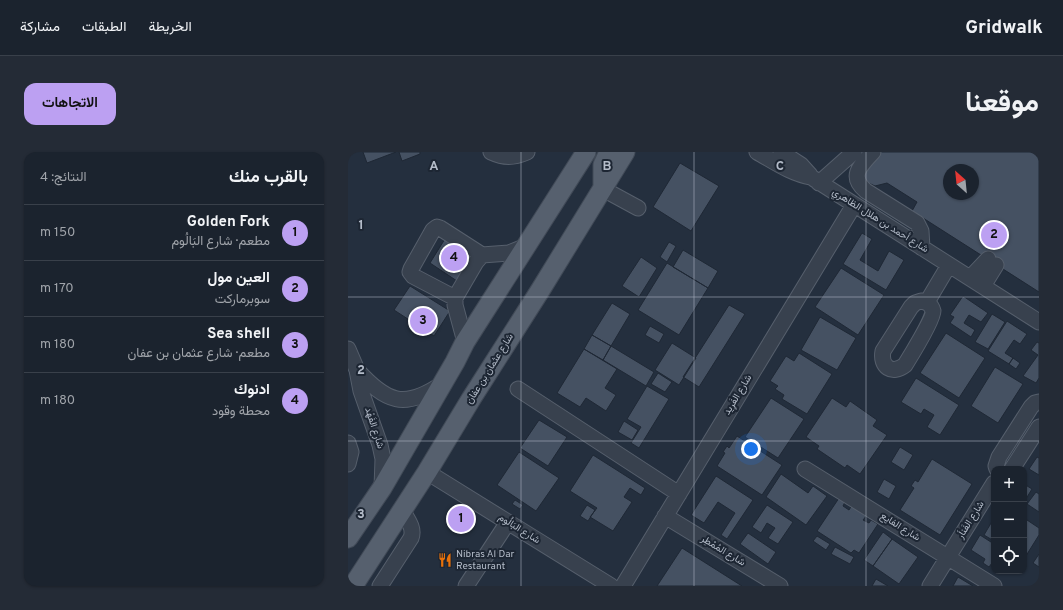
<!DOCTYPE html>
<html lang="ar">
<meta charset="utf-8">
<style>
:root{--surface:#1b232e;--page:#242b36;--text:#f1f3f6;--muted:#a0a4aa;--line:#39404a;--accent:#bca0f2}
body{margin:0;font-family:Overpass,Vazirmatn,sans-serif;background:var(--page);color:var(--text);direction:rtl}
.controls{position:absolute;right:12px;bottom:12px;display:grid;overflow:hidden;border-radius:8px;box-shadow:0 1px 3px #0004}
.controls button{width:36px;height:36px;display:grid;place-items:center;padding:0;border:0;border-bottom:1px solid var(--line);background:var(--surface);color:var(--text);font:20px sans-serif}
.compass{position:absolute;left:595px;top:12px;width:36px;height:36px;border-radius:50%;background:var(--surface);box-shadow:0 1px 3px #0004;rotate:333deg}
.you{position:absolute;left:403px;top:297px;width:14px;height:14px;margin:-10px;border:3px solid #fff;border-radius:50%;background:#1a73e8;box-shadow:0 0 0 6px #1a73e833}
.badge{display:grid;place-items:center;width:26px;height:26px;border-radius:50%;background:var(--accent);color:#111;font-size:13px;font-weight:700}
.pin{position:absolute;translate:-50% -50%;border:2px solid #fff;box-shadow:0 1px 4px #0006}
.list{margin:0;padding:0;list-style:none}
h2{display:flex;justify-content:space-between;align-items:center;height:52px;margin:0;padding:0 16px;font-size:17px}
h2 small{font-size:13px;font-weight:400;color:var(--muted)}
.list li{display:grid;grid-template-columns:26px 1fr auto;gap:12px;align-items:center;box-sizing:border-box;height:56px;padding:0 16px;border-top:1px solid var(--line)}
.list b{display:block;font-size:15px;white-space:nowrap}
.list p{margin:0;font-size:13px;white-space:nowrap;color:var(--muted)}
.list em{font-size:13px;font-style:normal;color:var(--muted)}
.icon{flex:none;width:22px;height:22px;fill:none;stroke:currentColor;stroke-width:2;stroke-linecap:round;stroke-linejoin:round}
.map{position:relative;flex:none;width:691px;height:434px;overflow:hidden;direction:ltr;border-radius:12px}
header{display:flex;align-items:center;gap:24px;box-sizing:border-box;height:56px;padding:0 20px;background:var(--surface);border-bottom:1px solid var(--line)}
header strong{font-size:19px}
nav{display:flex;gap:22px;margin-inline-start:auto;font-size:14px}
.intro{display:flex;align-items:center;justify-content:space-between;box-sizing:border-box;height:96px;padding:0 24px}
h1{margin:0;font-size:28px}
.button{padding:10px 18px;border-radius:12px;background:var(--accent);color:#111;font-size:14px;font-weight:700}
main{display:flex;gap:24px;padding:0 24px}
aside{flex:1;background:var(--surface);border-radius:12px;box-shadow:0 1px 3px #0004}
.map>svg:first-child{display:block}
.building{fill:#455162;stroke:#1f2835;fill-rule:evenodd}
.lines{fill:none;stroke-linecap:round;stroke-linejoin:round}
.minor-casing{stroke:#565f6c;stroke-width:17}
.major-casing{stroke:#414a57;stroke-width:21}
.minor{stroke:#38414e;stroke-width:15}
.major{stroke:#56606e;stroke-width:19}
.grid{fill:none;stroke:#b4bcc9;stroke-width:1;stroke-opacity:0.55}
.labels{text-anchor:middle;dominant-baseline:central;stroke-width:4;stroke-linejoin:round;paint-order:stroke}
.street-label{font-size:10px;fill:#b4bcc9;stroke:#1d2633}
.poi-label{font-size:10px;fill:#b4bcc9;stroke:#1d2633;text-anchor:start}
.grid-label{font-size:13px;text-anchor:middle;font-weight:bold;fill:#b4bcc9;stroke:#1d2633;stroke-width:4;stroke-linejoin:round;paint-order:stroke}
</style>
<header>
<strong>Gridwalk</strong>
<nav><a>الخريطة</a><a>الطبقات</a><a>مشاركة</a></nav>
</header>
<div class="intro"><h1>موقعنا</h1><a class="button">الاتجاهات</a></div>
<main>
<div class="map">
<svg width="691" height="434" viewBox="0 0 691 434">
<rect width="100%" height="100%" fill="#242f3e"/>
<path class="building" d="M15 0H48L19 11Z
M51 0H72V2L54 9Z
M527 0H691V140L564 59 569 50 539 31 527 34 514 28ZM601 18H625V42H601Z
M332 11 371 34 343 79 305 55Z
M514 81 524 87 512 108 530 119 541 99 556 108 538 138 495 112Z
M100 82 131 102 112 131 82 111Z
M321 90 328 94 319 110 312 105Z
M335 98 370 119 360 136 325 115Z
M293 105 309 116 291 145 274 134Z
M319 111 360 136 331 183 290 158Z
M493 116 536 143 510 183 467 155Z
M62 134 102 159 86 184 46 158Z
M615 144 640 161 633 170 621 163 616 171 627 178 623 185 602 171 606 165 602 163Z
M264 151 282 162 263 194 244 183Z
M381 153 397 162 351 235 335 225Z
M644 162 657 170 640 197 627 190Z
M472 165 508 186 489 218 453 198Z
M659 169 679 182 672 192 666 188 657 201 665 206 661 212 640 199Z
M302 174 316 182 311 191 297 183Z
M598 181 637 206 611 246 572 221Z
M244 183 263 194 255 208 236 197Z
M689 190 691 191V226L688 231 675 224 690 203 683 198Z
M324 191 348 206 331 233 307 218Z
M263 194 306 220 298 234 255 208Z
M236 197 269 217 257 236 268 243 258 259 238 246 232 255 209 241Z
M451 201 484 222 459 262 434 247 436 243 427 237 430 234 422 229 438 204 446 209Z
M665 206 672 211 668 217 661 212Z
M647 215 675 232 650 271 623 254Z
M310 221 324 230 317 240 303 232Z
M568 226 611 253 592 283 579 275 586 263 576 257 573 262 553 250Z
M299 234 321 247 291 296 283 291 293 275 279 267Z
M423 246 456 267 430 306 397 285Z
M484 246 498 255 502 249 529 268 525 274 539 283 512 322 499 313 497 316 469 297 471 294 458 285Z
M191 268 219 285 200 314 172 296Z
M276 269 290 278 284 288 270 280Z
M389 284 434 313 414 343 369 314 377 301 375 300 379 294 381 296Z
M552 295 565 303 556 318 543 310Z
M171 300 211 326 188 359 149 333Z
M245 303 297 336 293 343 282 336 276 345 284 350 265 379 242 365 249 356 222 339Z
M689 305 691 306V323L681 317Z
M584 307 624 332 592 383 552 358 566 336 563 334 567 328 570 330Z
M433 322 460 341 465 334 479 344 458 373 418 345Z
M368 324 405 348 379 387 373 383 387 361 370 350 356 371 343 363Z
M536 327 548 334 541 347 529 340Z
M676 332 684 337 676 350Z
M688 340 691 342V360L679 352Z
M491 346 497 350 495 354 501 358 504 353 519 363 515 368 521 371 523 368 530 372 511 401 506 398 503 401 469 379Z
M167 348 175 353 172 357 164 352Z
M239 353 247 358 240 369 232 364Z
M419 353 445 370 430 392 420 386 427 376 419 371 413 381 404 375Z
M646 366V389L636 383Z
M676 366 691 376V383L676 407V382L677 381 676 380Z
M535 380 544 387 525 414 516 408Z
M400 381 428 400 420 412 392 392Z
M632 383 646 392V412L644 411 641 415 635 411 637 407 623 398Z
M469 384 482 392 478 398 465 389Z
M544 387 570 405 551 432 525 414Z
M487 395 506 405 502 412 483 402Z
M334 396 394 434H309Z
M691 402V415L685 411Z
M610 425 625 434H605Z
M528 427 540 434H524Z"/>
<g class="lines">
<defs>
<path id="minor" d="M143 0C156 6 165 6 179 0
M409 0C427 10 444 22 463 25L691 170
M433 0 453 13 462 23
M525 0C513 13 500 24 518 39L569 71 573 79 574 96
M471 31 506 0
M255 37 290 56
M622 126 640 107
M635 134 648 113
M107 146 65 124 62 120 63 117 85 78 89 75 92 76 134 103
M573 149C579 150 583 152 585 159 586 166 562 205 557 213 544 223 532 215 535 199L563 155 567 151Z
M579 150 601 113
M117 190 107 153V146L128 110 134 103 161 101 176 95
M0 197 9 218 13 239 32 293 35 307 34 336
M9 218C38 250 56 258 94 232
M170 237 331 342
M0 291 3 300 0 312
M457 317 646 434
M649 317 648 314 651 305 683 255 687 251 691 250
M664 317 691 275
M79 320 263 434
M317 364 432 434
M32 434 63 386C67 376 59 367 54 358
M118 434 160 370
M275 434 506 53
M582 434 646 331"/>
<path id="major" d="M255 34V13L261 0
M0 386 34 336 107 210 117 190 238 0
M5 434 79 320 123 247 193 137 277 0"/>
</defs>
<use href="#minor" class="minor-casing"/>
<use href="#major" class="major-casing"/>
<use href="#minor" class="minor"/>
<use href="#major" class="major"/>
</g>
<path class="grid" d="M173 0V434M346 0V434M518 0V434M0 145H691M0 289H691"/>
<defs>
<symbol id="restaurant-bare" viewBox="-9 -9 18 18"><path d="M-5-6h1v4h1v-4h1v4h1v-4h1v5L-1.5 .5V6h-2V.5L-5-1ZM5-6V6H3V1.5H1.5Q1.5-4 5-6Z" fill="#e8710a" stroke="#1d2633" stroke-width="2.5" paint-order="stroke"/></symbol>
</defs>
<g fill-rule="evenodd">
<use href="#restaurant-bare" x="87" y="398" width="20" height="20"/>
</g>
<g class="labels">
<g class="street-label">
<text transform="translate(532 69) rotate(32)">شارع أحمد بن هلال الظاهري</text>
<text transform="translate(142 217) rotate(-58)">شارع عثمان بن عفان</text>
<text transform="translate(390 243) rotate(-59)">شارع الفَرِيد</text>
<text transform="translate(26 276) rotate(72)">شارع الفَهْد</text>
<text transform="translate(623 368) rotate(-58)">شارع الفَناَر</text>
<text transform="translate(552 375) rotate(32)">شارع الفايع</text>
<text transform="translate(171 377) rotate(32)">شارع البَالُوم</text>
<text transform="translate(375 399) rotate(31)">شارع المُمْطِر</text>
</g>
<g class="poi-label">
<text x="108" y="402">Nibras Al Dar<tspan x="108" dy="12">Restaurant</tspan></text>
</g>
</g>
<g class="grid-label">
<text x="86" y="18">A</text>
<text x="259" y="18">B</text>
<text x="432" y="18">C</text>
<text x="13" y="77">1</text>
<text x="13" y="222">2</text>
<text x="13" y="366">3</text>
</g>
</svg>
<div class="controls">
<button>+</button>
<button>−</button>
<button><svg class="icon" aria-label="locate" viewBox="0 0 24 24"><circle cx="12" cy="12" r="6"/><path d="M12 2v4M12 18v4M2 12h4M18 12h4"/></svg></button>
</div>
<svg class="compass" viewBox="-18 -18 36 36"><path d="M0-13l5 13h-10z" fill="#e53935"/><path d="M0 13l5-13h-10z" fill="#a0a4aa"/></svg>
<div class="you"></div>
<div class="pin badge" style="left:113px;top:367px">1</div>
<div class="pin badge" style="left:646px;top:83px">2</div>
<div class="pin badge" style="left:75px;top:169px">3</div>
<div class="pin badge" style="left:106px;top:106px">4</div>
</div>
<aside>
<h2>بالقرب منك<small>النتائج: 4</small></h2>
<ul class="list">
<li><span class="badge">1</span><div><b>Golden Fork</b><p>مطعم · شارع البَالُوم</p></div><em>150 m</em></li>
<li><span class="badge">2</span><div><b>العين مول</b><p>سوبرماركت</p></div><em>170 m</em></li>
<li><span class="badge">3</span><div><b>Sea shell</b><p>مطعم · شارع عثمان بن عفان</p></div><em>180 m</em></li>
<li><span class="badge">4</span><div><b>ادنوك</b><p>محطة وقود</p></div><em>180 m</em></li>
</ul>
</aside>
</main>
